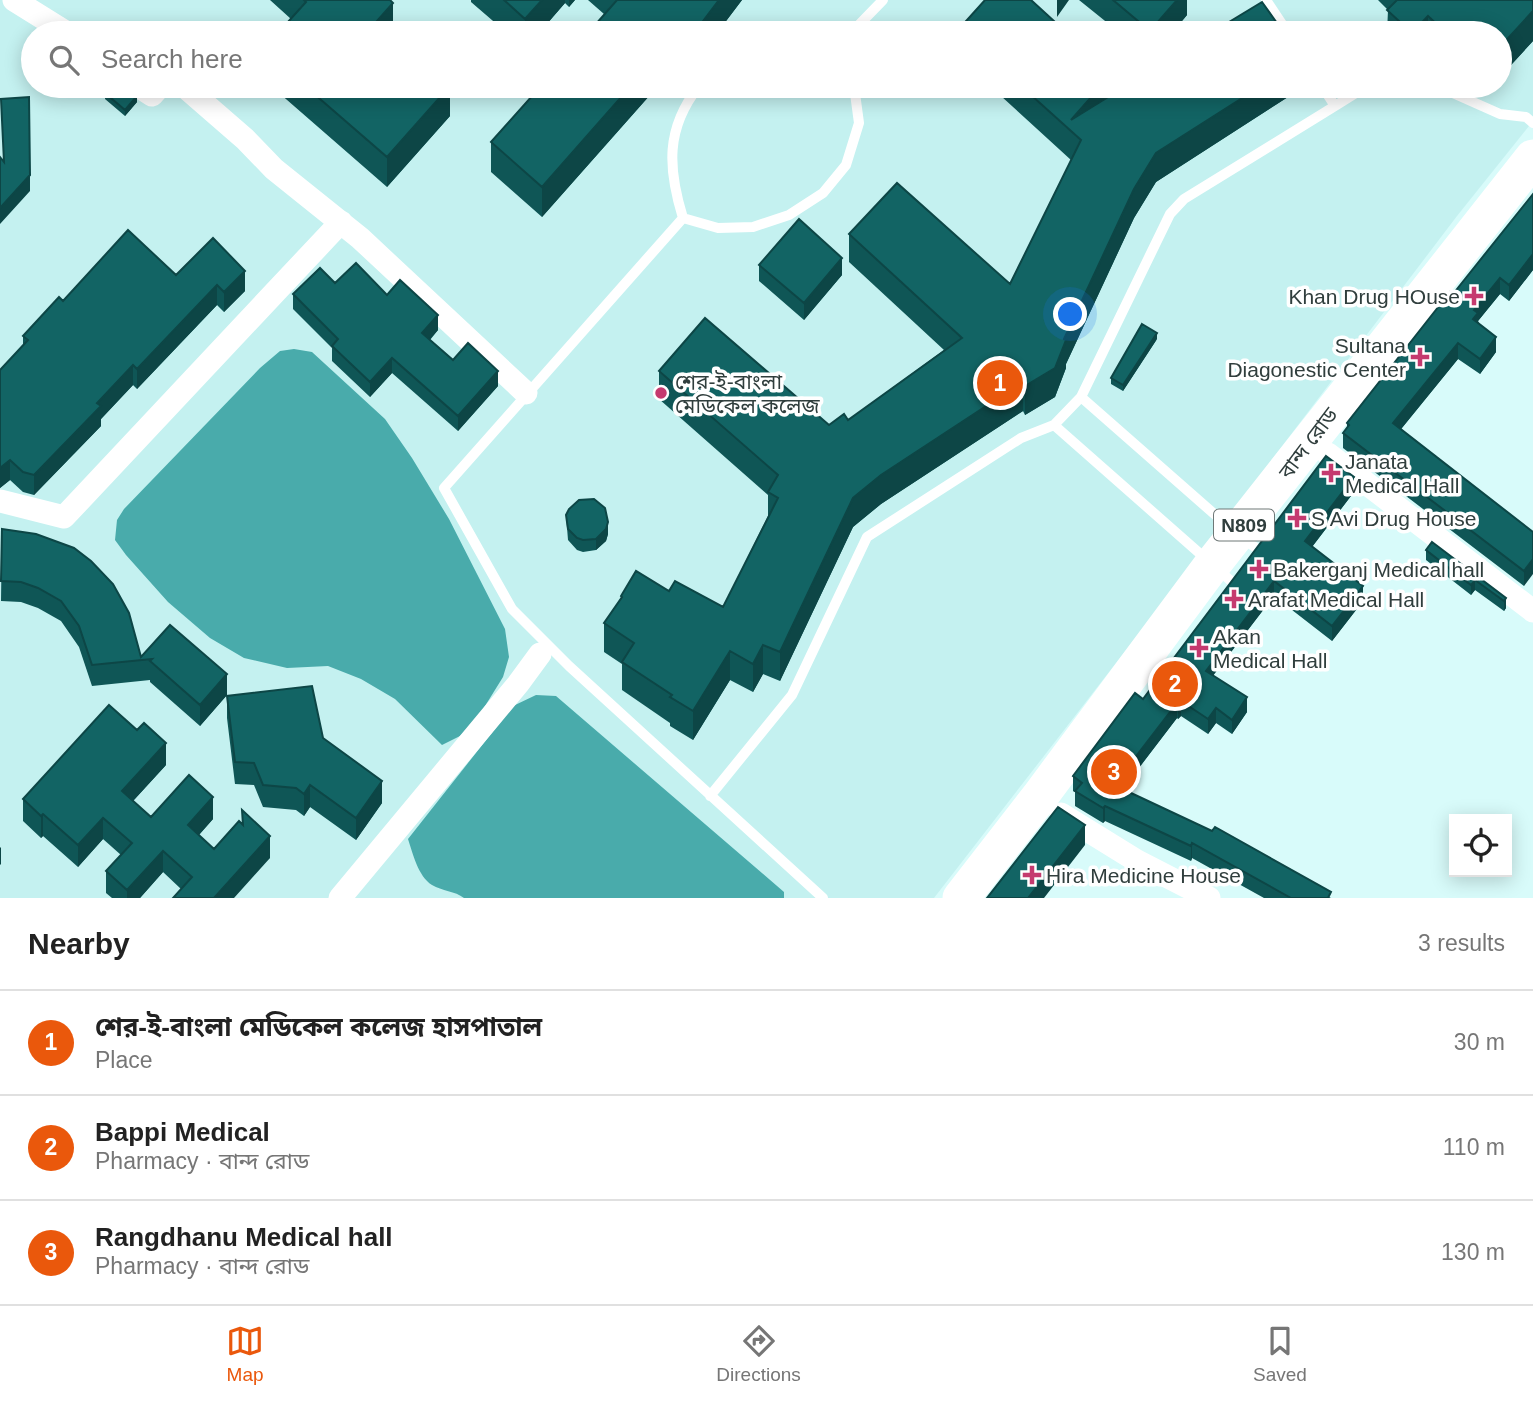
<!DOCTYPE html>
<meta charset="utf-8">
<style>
:root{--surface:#fff;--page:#f6f6f6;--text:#222;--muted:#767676;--line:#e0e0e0;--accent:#ea580c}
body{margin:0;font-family:Arial,"Noto Sans Bengali",sans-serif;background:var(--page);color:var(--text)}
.controls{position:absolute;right:21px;bottom:21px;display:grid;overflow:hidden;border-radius:0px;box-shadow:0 4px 18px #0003}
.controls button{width:63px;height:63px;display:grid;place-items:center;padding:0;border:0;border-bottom:2px solid var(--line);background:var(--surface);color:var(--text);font:35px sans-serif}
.you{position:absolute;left:1071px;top:315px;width:24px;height:24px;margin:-18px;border:5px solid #fff;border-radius:50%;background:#1a73e8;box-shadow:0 0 0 10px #1a73e833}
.badge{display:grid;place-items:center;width:46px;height:46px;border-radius:50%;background:var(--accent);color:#fff;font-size:23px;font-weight:700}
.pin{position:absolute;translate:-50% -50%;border:4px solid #fff;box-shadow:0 2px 7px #0006}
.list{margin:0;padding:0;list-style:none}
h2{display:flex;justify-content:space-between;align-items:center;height:91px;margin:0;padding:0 28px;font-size:30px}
h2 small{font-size:23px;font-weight:400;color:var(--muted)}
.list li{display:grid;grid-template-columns:46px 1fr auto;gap:21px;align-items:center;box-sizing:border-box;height:105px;padding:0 28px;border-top:2px solid var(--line)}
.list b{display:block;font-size:26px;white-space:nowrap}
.list p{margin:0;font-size:23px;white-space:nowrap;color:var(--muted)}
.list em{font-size:23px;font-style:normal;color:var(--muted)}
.icon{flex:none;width:38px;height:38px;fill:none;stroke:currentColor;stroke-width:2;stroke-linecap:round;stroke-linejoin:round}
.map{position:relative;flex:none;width:1533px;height:898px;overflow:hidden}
.search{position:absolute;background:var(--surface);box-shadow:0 4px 18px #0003;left:21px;right:21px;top:21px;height:77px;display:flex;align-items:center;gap:18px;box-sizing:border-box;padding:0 24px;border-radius:38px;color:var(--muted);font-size:26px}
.sheet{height:406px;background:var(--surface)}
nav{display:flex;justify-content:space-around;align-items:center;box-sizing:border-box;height:98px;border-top:2px solid var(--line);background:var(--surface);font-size:19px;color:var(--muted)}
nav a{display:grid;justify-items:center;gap:4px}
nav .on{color:var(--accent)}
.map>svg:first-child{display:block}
.built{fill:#c4f1f0;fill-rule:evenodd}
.water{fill:#49abab}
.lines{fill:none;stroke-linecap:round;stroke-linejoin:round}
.service{stroke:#fff;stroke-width:10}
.minor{stroke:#fff;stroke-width:23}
.trunk{stroke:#fff;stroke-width:37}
.wall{fill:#0f5656}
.shaded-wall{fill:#0d4646}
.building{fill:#126464;stroke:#0d4646;stroke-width:2}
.poi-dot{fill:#c53a6f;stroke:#fff;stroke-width:2.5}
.labels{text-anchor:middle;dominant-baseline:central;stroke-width:7;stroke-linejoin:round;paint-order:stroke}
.shield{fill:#fff;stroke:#6e7877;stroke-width:2}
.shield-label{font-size:19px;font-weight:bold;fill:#303e3d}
.poi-label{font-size:21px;fill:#303e3d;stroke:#fff;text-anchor:start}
.street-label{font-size:21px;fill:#303e3d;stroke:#fff}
</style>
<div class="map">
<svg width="1533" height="898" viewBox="0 0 1533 898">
<rect width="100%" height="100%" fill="#d8fbfa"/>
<path class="built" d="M0 0H1533V121L1457 216 1188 570 934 898H0ZM33 33H1500V86H33Z"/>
<path class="water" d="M294 349 312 352 385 419 412 458 449 519 505 629 509 657 503 677 477 719 460 736 442 745 395 699 361 679 328 666 287 668 244 658 210 638 168 602 126 555 115 540 117 520 124 509 260 368 280 351Z
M536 695 556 696 784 892V898H464C455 891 442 891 432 885 418 876 413 854 408 839L513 706Z"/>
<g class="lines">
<path class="service" d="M1266 0 1288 33
M851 33 883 0
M699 86C665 129 668 169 683 218L718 228 753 227 789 215 823 193 846 165 859 123 854 86
M1440 86 1446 90 1500 114 1526 117 1533 123
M1335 106 1367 86
M683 218 444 488 512 609 569 666 823 898
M1054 425 1081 397
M1256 548 1237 534 1081 397 1170 214 1184 199 1335 106 1322 86
M710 796 792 695 867 537 1021 438 1054 425 1231 581"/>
<path class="minor" d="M14 0 67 33
M138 86 152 95 160 86
M184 86 245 139 274 169 360 238 526 393
M1328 454 1533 611
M0 501 64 517 341 222
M1061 814 1137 861 1209 898
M340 898 518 684 540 654"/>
<path class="trunk" d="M961 898 1041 795 1212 565 1533 158"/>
</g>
<path class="wall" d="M270 0H390L393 33 291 19Z
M471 0H575L569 7 565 3 539 33H507L471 2Z
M588 0H742L717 33 604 14Z
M1079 0H1187V15L1172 33H1120Z
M1378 0H1533V41L1500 77V33H1387L1388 10Z
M271 86H450V116L387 187Z
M541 86H658L542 217 491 172V142Z
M990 86H1111V95L1302 86V88L1156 182 1134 218 1066 364V368L1055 397 1025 415 1023 411 881 504 853 527 780 681 763 674 753 692 730 680 693 740 670 726V723L622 690V664L604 652V623L621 599V596L669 591 723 607 768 516V495L659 399V371L829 425 848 420 944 350 849 262V234L1010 284 1071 160Z
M1471 86H1492L1482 96Z
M105 93 137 102 125 116 105 99Z
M1533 194V270L1509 301 1500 294 1478 321 1496 352 1480 374 1458 359 1401 429 1533 532 1524 586 1343 448V433L1347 428V423L1453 294Z
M759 265 842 275 804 320 759 281Z
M176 275 245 291 224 312 217 305 137 389 133 385 101 419V426L34 495 23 492 10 480 0 488V370L23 346V336L63 301Z
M335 283 387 295 438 330 430 340 453 360 498 386 458 431 392 373 370 397 332 361V348L293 309V294Z
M1157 339 1123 391 1111 384V378Z
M1354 492 1312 547 1363 601 1332 641 1274 596 1213 675 1247 712 1232 734 1216 723 1208 734 1181 716 1178 719 1177 718 1123 789 1331 898H1264L1192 858 1191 861 1105 821 1103 823 1075 806V792L1073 791V776L1143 699Z
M566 515 608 534 606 541 596 550 583 552 577 550 568 540Z
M2 529 141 657 170 625 227 695 200 726 150 682V680L92 686 79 647 61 621 38 608 21 602 1 601Z
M1426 550 1506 598V608L1504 611 1475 590 1471 595 1426 560Z
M227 696 323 738 382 803 356 840 310 807 304 816 296 810 263 807 254 785 235 784 227 718Z
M166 765 133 801 151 817 213 819 199 835 214 849 242 823V810L270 858 181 889 163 872 140 898H112L106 893V871L121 855 103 839 78 867 43 836 41 838 23 821V799Z"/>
<path class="shaded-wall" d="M542 0H565V3L539 33H525V19Z
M569 0H575L569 7Z
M719 0H742L717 33H694Z
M1057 0H1069L1057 17Z
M1177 0H1187V15L1172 33H1150V31Z
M393 3V33H376V22Z
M1533 11V41L1500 77V47Z
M1428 16V33H1412Z
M450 86V116L387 187V157Z
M631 86H658L542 217V187Z
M1101 86H1111V102L1071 120Z
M1261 86H1302V88L1156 182 1134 218 1066 364V368L1055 397 1025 415V386L1134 189 1156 153Z
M1482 86H1492L1482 96Z
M137 96V102L125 116V110Z
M30 175V191L0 224V208Z
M1533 254V270L1509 301V285Z
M842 258V275L804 320V303Z
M245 271V291L224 312V292Z
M1500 278V294L1478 321V329L1473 319 1474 310Z
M217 285V305L137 389V369Z
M438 315V330L422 348V333Z
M1157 333V339L1123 391V385Z
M1496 337V352L1480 374V359Z
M1458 343V359L1393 439V423Z
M392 358V373L370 397V382Z
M133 365V385L101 419V426L34 495V475L97 403Z
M498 371V386L458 431V416Z
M1023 382V411L881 504 853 527 780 681V652L853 498 881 475Z
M10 460V480L0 488V468Z
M1354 477V492L1305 556V541Z
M608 522V534L606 541 596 550V539Z
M1533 559V574L1524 586V571Z
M1475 580V590L1471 595V585Z
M1274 581V596L1206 685V671Z
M1363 586V601L1332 641V626Z
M1506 598V608L1504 611V601Z
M763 645V674L753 692V664Z
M730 651V680L693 740V711Z
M227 674V695L200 726V705Z
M1247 697V712L1232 734V720Z
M1181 701V716L1178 719V704Z
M1177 703V718L1114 800V785Z
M1216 708V723L1208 734V719Z
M166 743V765L122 813V791Z
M382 781V803L356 840V818Z
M310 785V807L304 816V794Z
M213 797V819L188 847V825Z
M1105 806V821L1103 823V808Z
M43 814V836L41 838V816Z
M103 818V839L78 867V845Z
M1085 825V845L1044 898H1027Z
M270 836V858L234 898H214Z
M1192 843V858L1191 861V846Z
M1 847V864L0 865V848Z
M163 851V872L140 898H127V890Z"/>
<path class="building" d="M304 0H390L393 3 376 22 390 33H278L306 2Z
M504 0H542L525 19Z
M617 0H719L694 33H588Z
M985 0H1031L1067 33H964L959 29Z
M1113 0H1177L1150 31Z
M1397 0H1533V11L1500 47V33H1446L1428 16 1412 33 1387 10Z
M1262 2 1284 33H1211Z
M111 86H125L137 96 125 110 105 93Z
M305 86H450L387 157Z
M541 86H631L542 187 491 142Z
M1021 86H1101L1071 120 1126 86H1261L1156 153 1134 189 1064 339 1066 340 1055 368 1025 386 1023 382 881 475 853 498 780 652 763 645 753 664 730 651 693 711 670 697 672 695 622 662 634 643 604 623 622 597 621 596 636 571 669 591 675 581 723 607 778 498 768 492 778 475 659 371 705 318 829 425 844 414 848 420 962 338 849 234 897 183 1010 284 1081 140Z
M29 97 30 175 0 208V157L4 162 1 99Z
M1533 194V254L1509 285 1500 278 1474 310 1478 313 1473 319 1496 337 1480 359 1458 343 1393 423 1533 532V559L1524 571 1343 433 1349 425 1347 423 1450 292 1453 294Z
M799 219 842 258 804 303 759 265Z
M128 230 176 275 213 238 245 271 224 292 217 285 137 369 133 365 97 403 101 406 34 475 23 472 10 460 0 468V370L28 340 23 336 59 297 63 301Z
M356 263 387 295 400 280 438 315 422 333 453 360 468 343 498 371 458 416 392 358 370 382 332 346 338 339 293 294 320 268 335 283Z
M1142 324 1157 333 1123 385 1111 378Z
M1326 456 1354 477 1305 541 1363 586 1332 626 1274 581 1206 671 1247 697 1232 720 1216 708 1208 719 1181 701 1178 704 1177 703 1114 785 1212 831 1215 827 1331 892 1328 898H1291L1192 843 1191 846 1105 806 1103 808 1075 791 1082 783 1073 776 1135 693 1143 699Z
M594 499 605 508 608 522 606 529 596 539 583 540 577 538 568 529 566 515 569 509 579 500Z
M2 529 36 534 74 548 91 561 113 584 129 613 141 657 170 625 227 674 200 705 150 661 152 659 92 665 79 626 61 601 38 588 21 582 1 581Z
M1432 542 1506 598 1504 601 1475 580 1471 585 1426 550Z
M312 686 323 738 382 781 356 818 310 785 304 794 296 788 263 785 254 763 235 762 227 696Z
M109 705 137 730 144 723 166 743 122 791 151 817 189 775 213 797 188 825 214 849 239 821 243 825 242 810 270 836 214 898H173L192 877 163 851 127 890 106 871 132 843 103 818 78 845 43 814 41 816 23 799Z
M1058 807 1085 825 1028 898H987Z"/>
<g class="poi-dot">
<path d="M1470.5 285.5h7v7h7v7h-7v7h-7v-7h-7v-7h7z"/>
<path d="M1416.5 346.5h7v7h7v7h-7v7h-7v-7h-7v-7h7z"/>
<circle cx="661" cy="393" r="7"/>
<path d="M1327.5 462.5h7v7h7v7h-7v7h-7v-7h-7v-7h7z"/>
<path d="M1293.5 507.5h7v7h7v7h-7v7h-7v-7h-7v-7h7z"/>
<path d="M1255.5 558.5h7v7h7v7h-7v7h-7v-7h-7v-7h7z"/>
<path d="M1230.5 588.5h7v7h7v7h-7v7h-7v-7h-7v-7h7z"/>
<path d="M1195.5 637.5h7v7h7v7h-7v7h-7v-7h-7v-7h7z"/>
<path d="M1028.5 864.5h7v7h7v7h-7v7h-7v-7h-7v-7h7z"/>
</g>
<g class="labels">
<rect class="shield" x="1214" y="509.5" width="60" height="31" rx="5"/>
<g class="shield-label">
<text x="1244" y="525">N809</text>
</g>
<g class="poi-label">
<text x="1460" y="296" text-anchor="end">Khan Drug HOuse</text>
<text x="1406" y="345" text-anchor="end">Sultana<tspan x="1406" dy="24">Diagonestic Center</tspan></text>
<text x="675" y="381">শের-ই-বাংলা<tspan x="675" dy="24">মেডিকেল কলেজ</tspan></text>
<text x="1345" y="461">Janata<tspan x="1345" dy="24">Medical Hall</tspan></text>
<text x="1311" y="518">S Avi Drug House</text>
<text x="1273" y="569">Bakerganj Medical hall</text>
<text x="1248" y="599">Arafat Medical Hall</text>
<text x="1213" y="636">Akan<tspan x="1213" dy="24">Medical Hall</tspan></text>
<text x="1046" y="875">Hira Medicine House</text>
</g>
<g class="street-label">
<text transform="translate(1308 443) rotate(-53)">বান্দ রোড</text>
</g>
</g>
</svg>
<div class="controls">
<button><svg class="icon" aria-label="locate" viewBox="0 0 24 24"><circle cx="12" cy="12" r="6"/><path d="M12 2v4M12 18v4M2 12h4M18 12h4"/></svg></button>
</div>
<div class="you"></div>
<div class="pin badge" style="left:1000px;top:383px">1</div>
<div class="pin badge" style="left:1175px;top:684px">2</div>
<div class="pin badge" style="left:1114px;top:772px">3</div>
<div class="search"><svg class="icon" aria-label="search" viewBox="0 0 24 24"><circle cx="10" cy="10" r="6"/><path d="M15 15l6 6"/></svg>Search here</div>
</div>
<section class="sheet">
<h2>Nearby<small>3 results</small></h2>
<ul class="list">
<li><span class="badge">1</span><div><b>শের-ই-বাংলা মেডিকেল কলেজ হাসপাতাল</b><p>Place</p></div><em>30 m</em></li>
<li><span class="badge">2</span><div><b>Bappi Medical</b><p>Pharmacy · বান্দ রোড</p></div><em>110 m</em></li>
<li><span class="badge">3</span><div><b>Rangdhanu Medical hall</b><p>Pharmacy · বান্দ রোড</p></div><em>130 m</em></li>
</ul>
</section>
<nav>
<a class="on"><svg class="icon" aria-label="map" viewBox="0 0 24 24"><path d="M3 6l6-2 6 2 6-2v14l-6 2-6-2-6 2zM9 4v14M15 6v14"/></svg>Map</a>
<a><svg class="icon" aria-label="directions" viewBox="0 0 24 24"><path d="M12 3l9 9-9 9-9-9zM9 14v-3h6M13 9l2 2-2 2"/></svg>Directions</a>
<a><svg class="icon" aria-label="saved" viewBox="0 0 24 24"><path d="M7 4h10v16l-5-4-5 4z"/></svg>Saved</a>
</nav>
